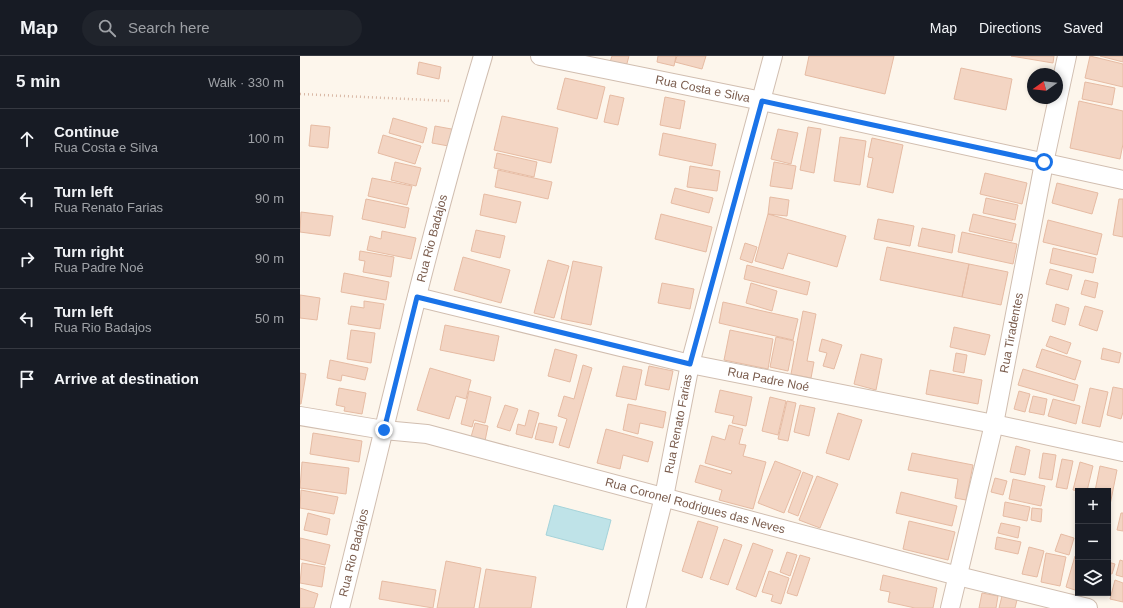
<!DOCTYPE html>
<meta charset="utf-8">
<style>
:root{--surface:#171b24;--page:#20242c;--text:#f1f3f6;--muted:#9ea1a6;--line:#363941}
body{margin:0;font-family:Arial,sans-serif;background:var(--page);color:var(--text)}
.controls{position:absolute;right:12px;bottom:12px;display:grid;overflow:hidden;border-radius:0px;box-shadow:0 2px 6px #0003}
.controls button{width:36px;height:36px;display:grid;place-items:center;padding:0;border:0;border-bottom:1px solid var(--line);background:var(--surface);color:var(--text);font:20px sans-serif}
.compass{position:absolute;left:727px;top:12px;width:36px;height:36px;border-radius:50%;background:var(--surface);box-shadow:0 2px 6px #0003;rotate:255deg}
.stop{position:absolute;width:12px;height:12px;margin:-9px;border:3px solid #1a73e8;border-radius:50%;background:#fff}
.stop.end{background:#1a73e8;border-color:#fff;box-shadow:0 1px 4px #0008}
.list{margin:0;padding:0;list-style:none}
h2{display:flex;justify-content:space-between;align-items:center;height:52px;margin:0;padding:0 16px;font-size:17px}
h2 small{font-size:13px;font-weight:400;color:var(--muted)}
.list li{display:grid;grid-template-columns:26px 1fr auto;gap:12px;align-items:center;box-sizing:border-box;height:60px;padding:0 16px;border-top:1px solid var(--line)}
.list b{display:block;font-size:15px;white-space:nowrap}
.list p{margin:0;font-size:13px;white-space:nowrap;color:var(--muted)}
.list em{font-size:13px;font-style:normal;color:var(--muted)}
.icon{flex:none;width:22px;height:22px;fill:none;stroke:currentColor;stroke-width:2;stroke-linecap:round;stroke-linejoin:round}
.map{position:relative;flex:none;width:823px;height:552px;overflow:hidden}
header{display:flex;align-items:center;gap:24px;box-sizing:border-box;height:56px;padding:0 20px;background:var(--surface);border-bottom:1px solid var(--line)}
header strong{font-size:19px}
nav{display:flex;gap:22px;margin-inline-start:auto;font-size:14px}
.search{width:280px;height:36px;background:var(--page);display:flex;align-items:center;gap:10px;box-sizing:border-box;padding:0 14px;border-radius:22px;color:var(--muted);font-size:15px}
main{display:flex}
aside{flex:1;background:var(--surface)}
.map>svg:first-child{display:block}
.water{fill:#bfe3e8;stroke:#a5d3da}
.building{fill:#f3d5c3;stroke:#e6bba3}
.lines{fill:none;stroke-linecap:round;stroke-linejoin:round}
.minor-casing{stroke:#d1beb0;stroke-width:20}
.path{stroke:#d9b8a5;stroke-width:2.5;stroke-dasharray:1 3;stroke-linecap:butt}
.minor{stroke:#fff;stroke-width:18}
.route{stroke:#1a73e8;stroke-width:5}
.labels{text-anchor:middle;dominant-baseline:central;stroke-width:3;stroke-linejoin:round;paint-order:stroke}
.street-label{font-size:12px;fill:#7a5c4d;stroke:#fffaf3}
</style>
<header>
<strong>Map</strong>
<div class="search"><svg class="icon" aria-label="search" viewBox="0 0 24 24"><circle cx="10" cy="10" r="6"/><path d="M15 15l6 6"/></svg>Search here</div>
<nav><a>Map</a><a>Directions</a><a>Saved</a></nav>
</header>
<main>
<aside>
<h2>5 min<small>Walk · 330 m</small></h2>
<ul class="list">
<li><svg class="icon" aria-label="ahead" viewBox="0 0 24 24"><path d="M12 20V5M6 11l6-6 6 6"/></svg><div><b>Continue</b><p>Rua Costa e Silva</p></div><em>100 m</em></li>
<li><svg class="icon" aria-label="left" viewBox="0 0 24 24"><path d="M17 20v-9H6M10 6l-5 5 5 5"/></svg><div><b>Turn left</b><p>Rua Renato Farias</p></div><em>90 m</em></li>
<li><svg class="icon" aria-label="right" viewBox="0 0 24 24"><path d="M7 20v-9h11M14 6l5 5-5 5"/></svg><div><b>Turn right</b><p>Rua Padre Noé</p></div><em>90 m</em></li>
<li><svg class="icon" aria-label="left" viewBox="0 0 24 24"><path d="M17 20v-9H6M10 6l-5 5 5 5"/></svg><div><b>Turn left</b><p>Rua Rio Badajos</p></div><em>50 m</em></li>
<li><svg class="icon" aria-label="arrive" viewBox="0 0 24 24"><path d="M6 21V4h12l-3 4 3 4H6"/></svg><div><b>Arrive at destination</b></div></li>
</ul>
</aside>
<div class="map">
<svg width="823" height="552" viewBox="0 0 823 552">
<rect width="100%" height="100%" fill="#fdf6ec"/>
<path class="water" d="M254 449 311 464 303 494 246 479Z"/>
<path class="building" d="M312 0H329L326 11 310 6Z
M358 0H376L374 10 357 6Z
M377 0H406L402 13 375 6Z
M509 0H594L585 38 505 19Z
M711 0H754L753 7Z
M790 0 823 8V31L785 22Z
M800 0H823V6Z
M119 6 141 11 139 23 117 18Z
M661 12 712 23 706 54 654 43Z
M265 22 305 31 297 63 257 53Z
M785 26 815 32 812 49 782 43Z
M310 39 324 42 318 69 304 66Z
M365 41 385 45 380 73 360 69Z
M779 45 823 55V88L820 103 770 92Z
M202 60 258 72 251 107 194 94Z
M93 62 127 72 123 87 89 77Z
M11 69 30 71 28 92 9 90Z
M135 70 157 74 154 91 132 87Z
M508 71 521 73 514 117 500 114Z
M478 73 498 77 491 108 471 103Z
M363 77 416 88 412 110 359 99Z
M83 79 121 90 115 108 78 97Z
M540 81 566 85 560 129 534 125Z
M572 82 603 89 593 137 567 131 573 102 568 101Z
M197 97 237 106 234 121 194 112Z
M95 106 121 112 116 130 91 124Z
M474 106 496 110 492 133 470 130Z
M390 110 420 115 417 135 387 131Z
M198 114 252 126 248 143 195 131Z
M685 117 727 127 722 148 680 138Z
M72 122 112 130 107 149 68 140Z
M757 127 798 137 792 158 752 147Z
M375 132 413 142 409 157 371 147Z
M184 138 221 146 216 167 180 159Z
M470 141 489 144 487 160 468 158Z
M686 142 718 149 715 164 683 157Z
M66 143 109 152 105 172 62 163Z
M819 143H823V181L813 179Z
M1 156 33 160 30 180 0 176Z
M361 158 412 171 406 196 355 183Z
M468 158 546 180 537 211 488 197 483 213 455 205Z
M673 158 716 168 712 185 669 175Z
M578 163 614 170 610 190 574 183Z
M748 164 802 178 797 199 743 186Z
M622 172 655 179 652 197 618 190Z
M176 174 205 180 200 202 171 195Z
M82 175 116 182 111 203 67 194 70 180 81 183Z
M662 176 717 188 713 208 658 196Z
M445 187 457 191 452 207 440 203Z
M587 191 669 208 662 241 580 224Z
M753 192 796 202 793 217 750 207Z
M60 195 94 201 91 221 63 216 65 205 59 204Z
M163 201 210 214 201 247 154 234Z
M248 204 269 210 254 262 234 257Z
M273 205 302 211 291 269 261 263Z
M669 208 708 216 701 249 662 241Z
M447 209 510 226 507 239 444 223Z
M750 213 772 219 768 234 746 228Z
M44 217 89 226 86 244 41 236Z
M785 224 798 227 795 242 781 238Z
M362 227 394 233 390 253 358 247Z
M451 227 477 235 472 255 446 247Z
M0 239 20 242 17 264 0 262Z
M64 245 84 248 80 273 48 268 51 250 64 252Z
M423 246 498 263 493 284 419 267Z
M756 248 769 252 765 269 752 265Z
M785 250 803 255 797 275 779 269Z
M503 255 516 258 507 305 514 306 511 322 491 318Z
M145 269 199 280 194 305 140 294Z
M654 271 690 279 685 299 650 291Z
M51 274 75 277 71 307 47 303Z
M430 274 473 283 468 313 424 304Z
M750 280 771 287 767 298 746 290Z
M476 281 494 285 488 315 470 311Z
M522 283 542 289 534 313 523 310 527 297 519 295Z
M803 292 821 297 819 307 801 303Z
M255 293 277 299 270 326 248 320Z
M742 293 781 305 775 324 736 311Z
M656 297 667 299 664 317 653 315Z
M561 298 582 303 576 334 554 328Z
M30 304 68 312 65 324 42 319 41 325 27 322Z
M283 309 292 312 269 392 259 389 267 363 258 360 264 340 274 343Z
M323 310 342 314 336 344 316 340Z
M349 310 373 315 369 334 345 329Z
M130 312 171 324 166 343 156 340 149 363 117 354Z
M723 313 778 329 774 345 718 329Z
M630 314 682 324 678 348 626 338Z
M0 317 6 318 1 348H0Z
M813 331 823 333V356L821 363 807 359Z
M39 332 66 337 62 358 44 355 45 351 36 349Z
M790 332 808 336 800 371 782 367Z
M420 334 452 341 446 370 432 367 434 360 415 356Z
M169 335 191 341 185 367 174 364 172 371 161 368Z
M719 335 730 338 725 356 714 353Z
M733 340 747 343 744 359 729 356Z
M470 341 486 345 478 379 462 375Z
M753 343 780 350 776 368 748 360Z
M487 345 496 347 488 385 478 383Z
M328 348 366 356 363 372 340 367 338 378 323 374Z
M205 349 218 353 210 375 197 371Z
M500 349 515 352 509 380 494 376Z
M229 354 239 357 232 382 216 378 218 368 225 370Z
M538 357 562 364 549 404 526 397Z
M175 367 188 370 185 385 171 381Z
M239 367 257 371 253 387 235 383Z
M429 369 443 373 439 388 446 389 443 400 466 406 453 453 419 444 422 434 395 426 400 409 431 418 432 415 405 407 412 380 425 384Z
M306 373 353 386 348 406 323 399 320 413 297 407Z
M13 377 62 385 59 406 10 398Z
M716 390 730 394 725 419 710 416Z
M612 397 673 409 666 444 655 442 658 423 608 414Z
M743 397 756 399 752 424 739 422Z
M762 403 773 405 767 433 756 431Z
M475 405 501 415 484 457 458 447Z
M2 406 49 412 46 438 0 432Z
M780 406 793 410 787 435H778L773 434Z
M800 410 817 414 810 449 808 448V435H795Z
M503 416 513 420 498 460 488 456Z
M517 420 538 428 520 472 499 464Z
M695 422 707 425 703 439 691 436Z
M713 423 745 430 741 450 709 443Z
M1 434 38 441 34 458 0 452Z
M601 436 657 450 652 470 596 457Z
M705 446 730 451 727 465 703 460Z
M732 452 742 453 741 466 731 464Z
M8 457 30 463 27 479 4 474Z
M821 457H823V475L817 474Z
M398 465 418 471 402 522 382 515Z
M609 465 655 476 648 504 603 493Z
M701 467 720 471 718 482 698 477Z
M761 478 774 482 769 499 755 495Z
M697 481 721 486 718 498 695 493Z
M0 482 30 489 25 509 0 503Z
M424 483 442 489 428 529 410 523Z
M453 487 473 494 456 541 436 533Z
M729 491 744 495 737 521 722 518Z
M487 496 497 499 490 520 480 516Z
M746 497 766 501 760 530 741 526Z
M500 499 510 502 497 540 487 537Z
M775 500 778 501V535L766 531Z
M820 504 823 505V521L816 519Z
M146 505 181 512 174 552H137Z
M808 506 815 508 812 518 808 517Z
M2 507 25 511 22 531 0 527Z
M186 513 236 521 231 552H179Z
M469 515 489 522 481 548 471 545 473 539 462 536Z
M583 519 637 532 633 552H615L588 546 590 536 580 534Z
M815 524 823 527V546L810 543Z
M82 525 136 534 133 552 79 543Z
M0 532 18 538 14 552H0Z
M682 537 698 540 696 552H679Z
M702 540 717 544 715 552H699Z"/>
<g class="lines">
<defs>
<g id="minor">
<path id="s1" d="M240 0 462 45 823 124"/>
<path id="s2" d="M117 241 390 308 694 368 823 396"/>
<path id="s3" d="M0 360 84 374 127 378 658 520 788 552"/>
<path id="s4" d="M40 552C86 368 128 182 183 0"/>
<path id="s5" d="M336 552 364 441 390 308 473 0"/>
<path id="s6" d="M650 552 694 368 744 107 767 0"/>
</g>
</defs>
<use href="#minor" class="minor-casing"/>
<path class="path" d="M0 38 151 45"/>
<use href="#minor" class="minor"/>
</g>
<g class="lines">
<path class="route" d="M84 374 117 241 390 308 462 45 744 106"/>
</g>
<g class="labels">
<g class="street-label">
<text stroke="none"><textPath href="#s1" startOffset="166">Rua Costa e Silva</textPath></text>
<text stroke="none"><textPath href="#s4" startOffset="381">Rua Rio Badajos</textPath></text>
<text stroke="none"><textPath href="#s6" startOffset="282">Rua Tiradentes</textPath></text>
<text stroke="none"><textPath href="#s2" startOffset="361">Rua Padre Noé</textPath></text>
<text stroke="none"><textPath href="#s5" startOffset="189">Rua Renato Farias</textPath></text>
<text stroke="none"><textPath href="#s3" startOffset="406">Rua Coronel Rodrigues das Neves</textPath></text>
<text stroke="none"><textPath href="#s4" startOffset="57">Rua Rio Badajos</textPath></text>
</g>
</g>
</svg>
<div class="controls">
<button>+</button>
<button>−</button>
<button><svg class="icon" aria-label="layers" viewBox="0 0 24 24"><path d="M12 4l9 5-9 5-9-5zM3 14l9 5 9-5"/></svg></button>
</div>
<svg class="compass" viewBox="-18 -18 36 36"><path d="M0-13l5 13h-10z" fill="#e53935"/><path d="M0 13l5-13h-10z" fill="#9ea1a6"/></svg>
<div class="stop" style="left:744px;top:106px"></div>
<div class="stop end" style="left:84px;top:374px"></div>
</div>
</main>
